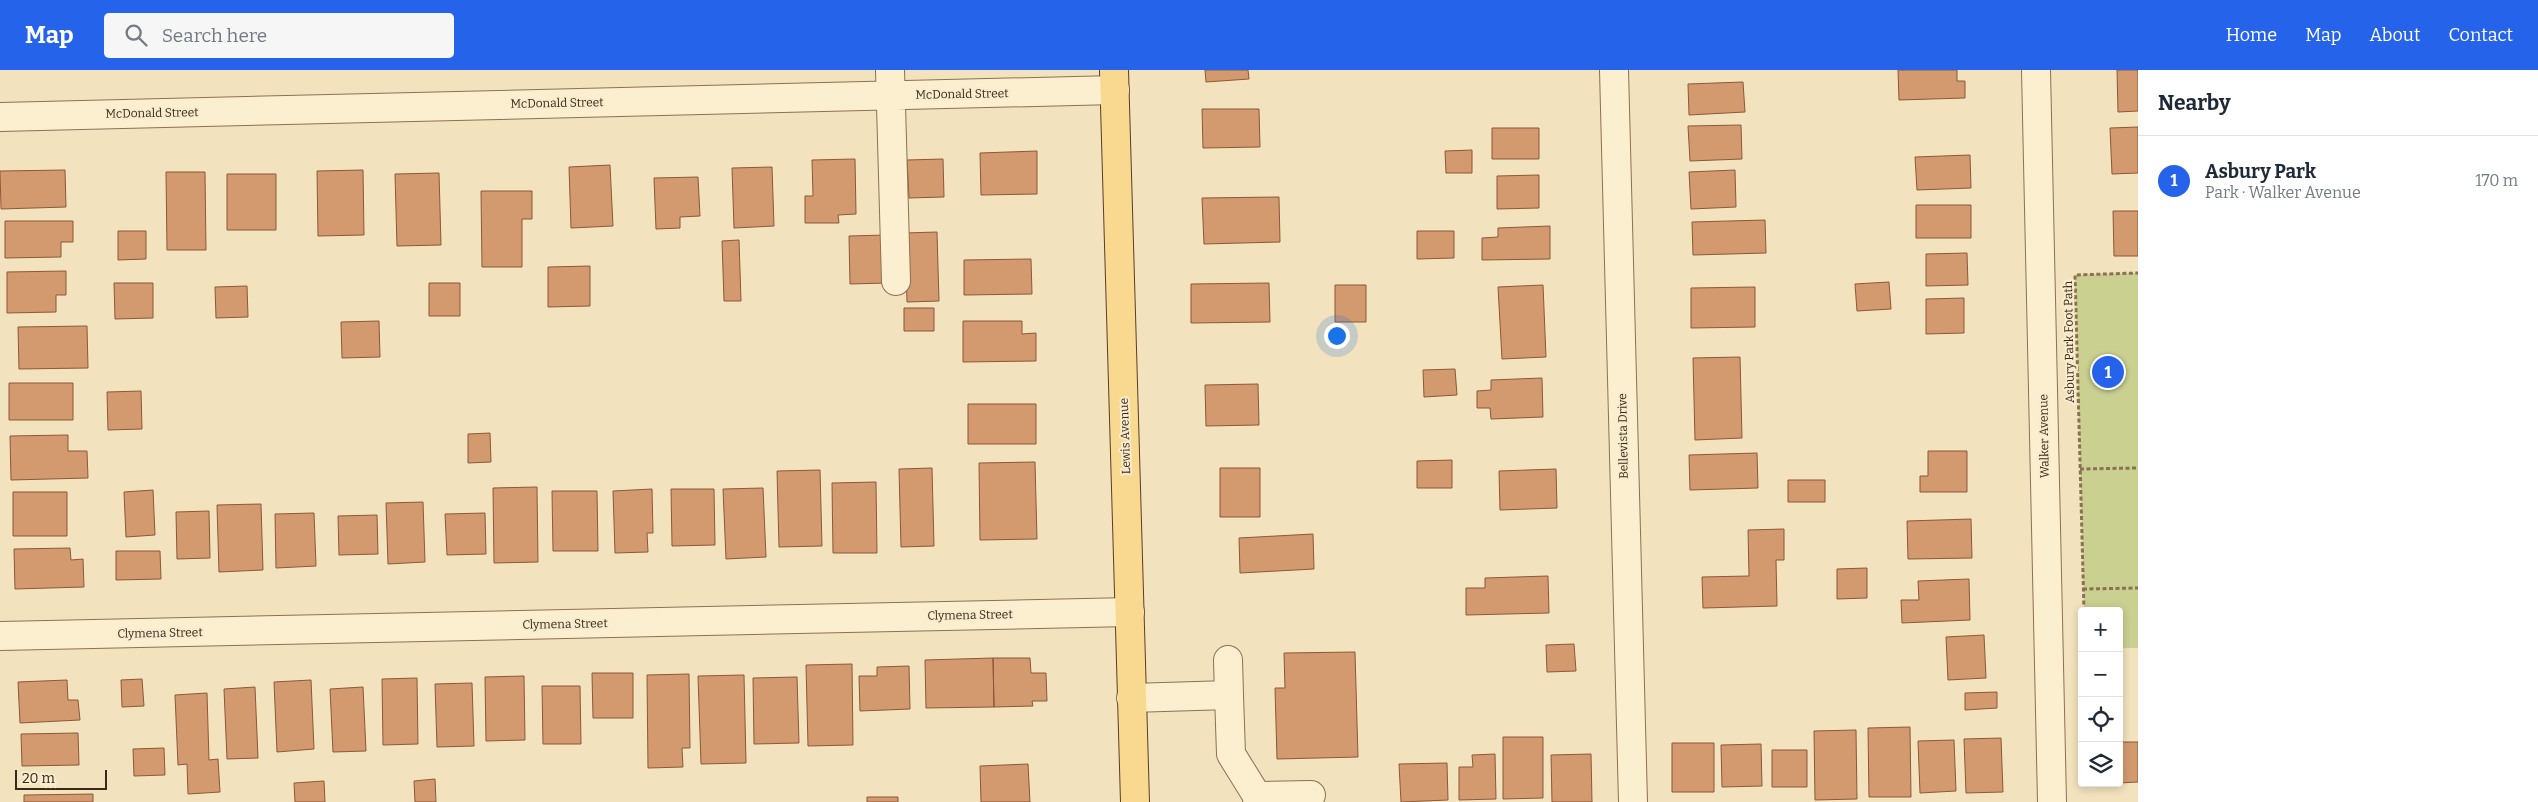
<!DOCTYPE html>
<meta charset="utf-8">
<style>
:root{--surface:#fff;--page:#f6f6f7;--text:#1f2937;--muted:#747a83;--line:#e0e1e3;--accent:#2563eb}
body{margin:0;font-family:Bitter,serif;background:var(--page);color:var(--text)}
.controls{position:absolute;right:15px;bottom:15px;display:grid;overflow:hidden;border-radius:5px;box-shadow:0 2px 8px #0003}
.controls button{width:45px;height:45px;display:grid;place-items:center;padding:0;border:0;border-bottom:1px solid var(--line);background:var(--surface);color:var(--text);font:25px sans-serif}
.scale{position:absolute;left:15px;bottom:12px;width:92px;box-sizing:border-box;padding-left:5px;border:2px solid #39291b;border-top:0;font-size:14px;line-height:18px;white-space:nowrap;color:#39291b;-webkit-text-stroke:4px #f8eccd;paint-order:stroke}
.you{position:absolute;left:1336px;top:265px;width:18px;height:18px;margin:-12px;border:4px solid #fff;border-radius:50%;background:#1a73e8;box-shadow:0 0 0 8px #1a73e833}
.badge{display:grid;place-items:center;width:32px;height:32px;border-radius:50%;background:var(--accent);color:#fff;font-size:16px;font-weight:700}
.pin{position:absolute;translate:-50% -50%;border:2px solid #fff;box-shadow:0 1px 5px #0006}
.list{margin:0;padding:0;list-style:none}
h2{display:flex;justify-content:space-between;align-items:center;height:65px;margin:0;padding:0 20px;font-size:21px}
h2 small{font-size:16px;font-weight:400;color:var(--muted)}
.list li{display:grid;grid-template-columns:32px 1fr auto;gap:15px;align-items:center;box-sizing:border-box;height:90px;padding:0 20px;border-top:1px solid var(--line)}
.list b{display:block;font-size:19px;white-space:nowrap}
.list p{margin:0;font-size:16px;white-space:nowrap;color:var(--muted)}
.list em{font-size:16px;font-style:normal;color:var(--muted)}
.icon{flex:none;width:28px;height:28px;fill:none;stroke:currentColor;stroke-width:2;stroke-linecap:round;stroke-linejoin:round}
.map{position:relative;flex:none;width:2138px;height:732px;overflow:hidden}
header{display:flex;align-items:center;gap:30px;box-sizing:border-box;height:70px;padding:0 25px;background:var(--accent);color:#fff}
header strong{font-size:24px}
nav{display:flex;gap:28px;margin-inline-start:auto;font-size:18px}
.search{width:350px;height:45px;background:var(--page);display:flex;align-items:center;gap:12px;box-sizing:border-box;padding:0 18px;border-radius:5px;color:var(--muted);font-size:19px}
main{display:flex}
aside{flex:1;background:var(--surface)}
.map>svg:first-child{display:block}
.green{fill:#c9d090}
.building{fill:#d3996f;stroke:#8c5938}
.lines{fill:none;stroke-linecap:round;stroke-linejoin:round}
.minor-casing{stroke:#8b7154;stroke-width:30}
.major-casing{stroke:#583f29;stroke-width:30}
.path{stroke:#8b7154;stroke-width:3;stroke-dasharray:4 2.5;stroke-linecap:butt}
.minor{stroke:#fcefd0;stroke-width:28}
.major{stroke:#f9d890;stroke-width:28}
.labels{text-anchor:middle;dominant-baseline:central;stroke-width:4;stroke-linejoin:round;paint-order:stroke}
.street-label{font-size:12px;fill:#39291b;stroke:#f8eccd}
</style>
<header>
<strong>Map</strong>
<div class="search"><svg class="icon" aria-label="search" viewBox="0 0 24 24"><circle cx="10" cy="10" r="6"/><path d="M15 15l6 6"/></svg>Search here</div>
<nav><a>Home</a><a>Map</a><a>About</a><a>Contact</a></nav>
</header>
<main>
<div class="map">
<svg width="2138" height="732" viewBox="0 0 2138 732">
<rect width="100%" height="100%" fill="#f2e2bd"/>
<path class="green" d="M2138 203V578H2119V541H2084L2075 205Z"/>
<path class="building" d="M1205 0H1248L1249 9 1206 12Z
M1898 0H1957V11H1965V28L1899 30Z
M2117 0H2138V41L2118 42Z
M1743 12 1745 42 1689 45 1688 14Z
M1202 39H1259L1260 77 1203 78Z
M1741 55 1742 89 1690 91 1688 56Z
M2138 57V103L2112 104 2110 58Z
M1492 58H1539V89H1492Z
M1472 80V103H1446L1445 81Z
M1037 81V124L981 125 980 83Z
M1970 85 1971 118 1917 120 1915 87Z
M855 89 856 144 838 145 839 153H805V126H813L812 90Z
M943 89 944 127 909 128 907 90Z
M610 95 613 156 571 158 569 97Z
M772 97 774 156 734 158 732 98Z
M65 100 66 137 1 139 0 101Z
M363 100 364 165 318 166 317 101Z
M1735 100 1736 137 1691 139 1689 102Z
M166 102H205L206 180H167Z
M439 103 441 175 397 176 395 104Z
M227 104H276V160H227Z
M1539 105V138L1497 139V106Z
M698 107 700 146 680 147V158L656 159 654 108Z
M481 121H532V149H522V197H482Z
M1279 127 1280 172 1204 174 1202 128Z
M1916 135H1971V168H1916Z
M2113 141H2138V186H2114Z
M1765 150 1766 183 1693 185 1692 152Z
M5 151H73V172H61V187L5 188Z
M1550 156V189L1482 190V168L1498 167V158Z
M118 161H146V189L118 190Z
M1417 161H1454V188L1417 189Z
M937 162 939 231 907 232 905 163Z
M886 165 887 213 850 214 849 166Z
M739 170 741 231H724L722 171Z
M1967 183 1968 215 1926 216V184Z
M1031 189 1032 224 964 225V190Z
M590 196V236L548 237V197Z
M66 201V225H56V242L7 243V202Z
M1889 212 1891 239 1857 241 1855 214Z
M114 213H153V248L115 249Z
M429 213H460V246H429Z
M1269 213 1270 252 1191 253V214Z
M1335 215H1366V252H1335Z
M1543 215 1546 287 1502 289 1498 217Z
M247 216 248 247 216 248 215 217Z
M1755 217V257L1691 258V218Z
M1964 228V263L1926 264V229Z
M904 238H934V261H904Z
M379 251 380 287 342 288 341 252Z
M963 251H1022V264L1036 263V291L963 292Z
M87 256 88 298 19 299 18 257Z
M1740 287 1742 368 1695 370 1693 288Z
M1455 299 1457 325 1424 327 1423 300Z
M1542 308 1543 347 1491 349 1490 338H1477V321L1491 320V310Z
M9 313H73V350H9Z
M1258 314 1259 355 1206 356 1205 315Z
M141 321 142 359 108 360 107 322Z
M968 334H1036V374H968Z
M490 363 491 392 468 393V364Z
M68 365V381H87L88 408 11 410 10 366Z
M1928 381H1967V422H1920V406H1928Z
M1757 383 1758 418 1690 420 1689 385Z
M1452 390V418H1417V391Z
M1035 392 1037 469 980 470 979 393Z
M932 398 934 476 901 477 899 399Z
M1220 398H1260V447H1220Z
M1556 399 1557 438 1500 440 1499 401Z
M820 400 822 476 779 477 777 401Z
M1788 410H1825V432H1788Z
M876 412 877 483H833L832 413Z
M537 417 538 492 494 493 493 418Z
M763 418 766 487 726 489 723 419Z
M652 419 653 463H647L648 482 615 483 613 421Z
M671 419H714L715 475 672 476Z
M153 420 155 465 126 467 124 422Z
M552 421H597L598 481H553Z
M13 422H67V466H13Z
M423 432 425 492 388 494 386 433Z
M261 434 263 500 219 502 217 435Z
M209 441 210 488 177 489 176 442Z
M314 443 316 496 276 498 275 444Z
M485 443 486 484 447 485 445 444Z
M377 445 378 484 339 485 338 446Z
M1971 449 1972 488 1908 489 1907 451Z
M1784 459V490H1776L1777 536 1703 538 1702 507 1749 506 1748 460Z
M1313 464 1314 499 1240 503 1239 468Z
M70 478 71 490 83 489 84 517 15 519 14 479Z
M116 481H160L161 509 116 510Z
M1867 498V528L1837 529V499Z
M1548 506 1549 543 1466 545V518H1485V508Z
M1969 509 1970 550 1902 553 1901 530H1919L1918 511Z
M1984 565 1986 608 1948 610 1946 567Z
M1574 574 1576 601 1547 602 1546 575Z
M1355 582 1358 687 1277 689 1275 618H1285L1284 583Z
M993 588 994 637 926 638 925 590Z
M993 588H1030L1031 603H1046L1047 631H1032L1033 636 994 637Z
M852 594 853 675 808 676 806 595Z
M909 596 910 639 860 641 859 606H877V597Z
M592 603H633V648H593Z
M689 604 690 678H682L683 697 648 698 647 605Z
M744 605 746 693 701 694 698 606Z
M524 606 525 670 486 671 485 607Z
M797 607 799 673 754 674 753 608Z
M417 608 418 674 383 675 382 609Z
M142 609 144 636 122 637 121 610Z
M67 610 68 630H78L80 650 20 653 18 612Z
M311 610 314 679 277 682 274 612Z
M472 613 474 676 437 677 435 614Z
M542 616H580L581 674H543Z
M255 617 258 688 227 689 224 619Z
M363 617 366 681 333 682 330 619Z
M1997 622V638L1965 640V623Z
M207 623 209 690 218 689 220 722 188 724 187 694 178 695 175 625Z
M1910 657 1911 727H1869L1868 658Z
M1856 660 1857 729 1815 730 1814 661Z
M78 663 79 695 22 696 21 664Z
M1503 667H1543V728L1503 729Z
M2001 668 2003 722 1966 723 1964 669Z
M1954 670 1956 721 1920 723 1918 671Z
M2119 672H2138V712L2119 713Z
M1672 673H1714V722H1672Z
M1761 674 1762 716 1722 717 1721 675Z
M164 678 165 705 134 706 133 679Z
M1772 680H1807V717H1772Z
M1495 684 1496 729 1459 730V697H1473L1472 685Z
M1591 684 1592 732H1552L1551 685Z
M1447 693 1448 730 1401 732 1399 694Z
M1028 694 1030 732H981L980 696Z
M435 709 436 732H415L414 711Z
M324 711 325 732H295L294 713Z
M93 724V732H24V725Z
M867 727H898V732H867Z"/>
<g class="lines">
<defs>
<path id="minor" d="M890 0 896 211
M1614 0 1633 732
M2036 0 2052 732
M0 47 1115 20
M0 566 1130 542
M1228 590 1229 625
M1131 628 1229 625 1231 684 1257 726V732
M1257 726 1311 725"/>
<path id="major" d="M1114 0 1135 732"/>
</defs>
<use href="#minor" class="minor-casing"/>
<use href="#major" class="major-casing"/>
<path class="path" d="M2080 399 2138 398
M2083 519 2138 518
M2084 541 2075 205 2138 203"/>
<use href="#minor" class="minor"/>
<use href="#major" class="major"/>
</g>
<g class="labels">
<g class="street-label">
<text transform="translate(962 24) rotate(-1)">McDonald Street</text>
<text transform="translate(557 33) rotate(-1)">McDonald Street</text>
<text transform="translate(152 43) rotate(-1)">McDonald Street</text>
<text transform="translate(2069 272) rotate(-91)">Asbury Park Foot Path</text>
<text transform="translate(1125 366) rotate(-92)">Lewis Avenue</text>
<text transform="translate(1623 366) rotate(-91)">Bellevista Drive</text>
<text transform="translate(2044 366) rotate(-91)">Walker Avenue</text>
<text transform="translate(970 545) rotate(-1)">Clymena Street</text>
<text transform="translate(565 554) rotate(-1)">Clymena Street</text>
<text transform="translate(160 563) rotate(-1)">Clymena Street</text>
</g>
</g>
</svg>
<div class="controls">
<button>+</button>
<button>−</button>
<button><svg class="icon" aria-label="locate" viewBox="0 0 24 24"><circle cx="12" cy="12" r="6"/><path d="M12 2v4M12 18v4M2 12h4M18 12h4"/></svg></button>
<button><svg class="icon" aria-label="layers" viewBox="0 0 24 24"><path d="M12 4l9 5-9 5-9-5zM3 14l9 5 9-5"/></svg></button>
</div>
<div class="scale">20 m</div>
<div class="you"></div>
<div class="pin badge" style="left:2108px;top:302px">1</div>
</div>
<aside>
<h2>Nearby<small></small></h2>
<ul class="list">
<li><span class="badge">1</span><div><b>Asbury Park</b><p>Park · Walker Avenue</p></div><em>170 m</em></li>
</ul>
</aside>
</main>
